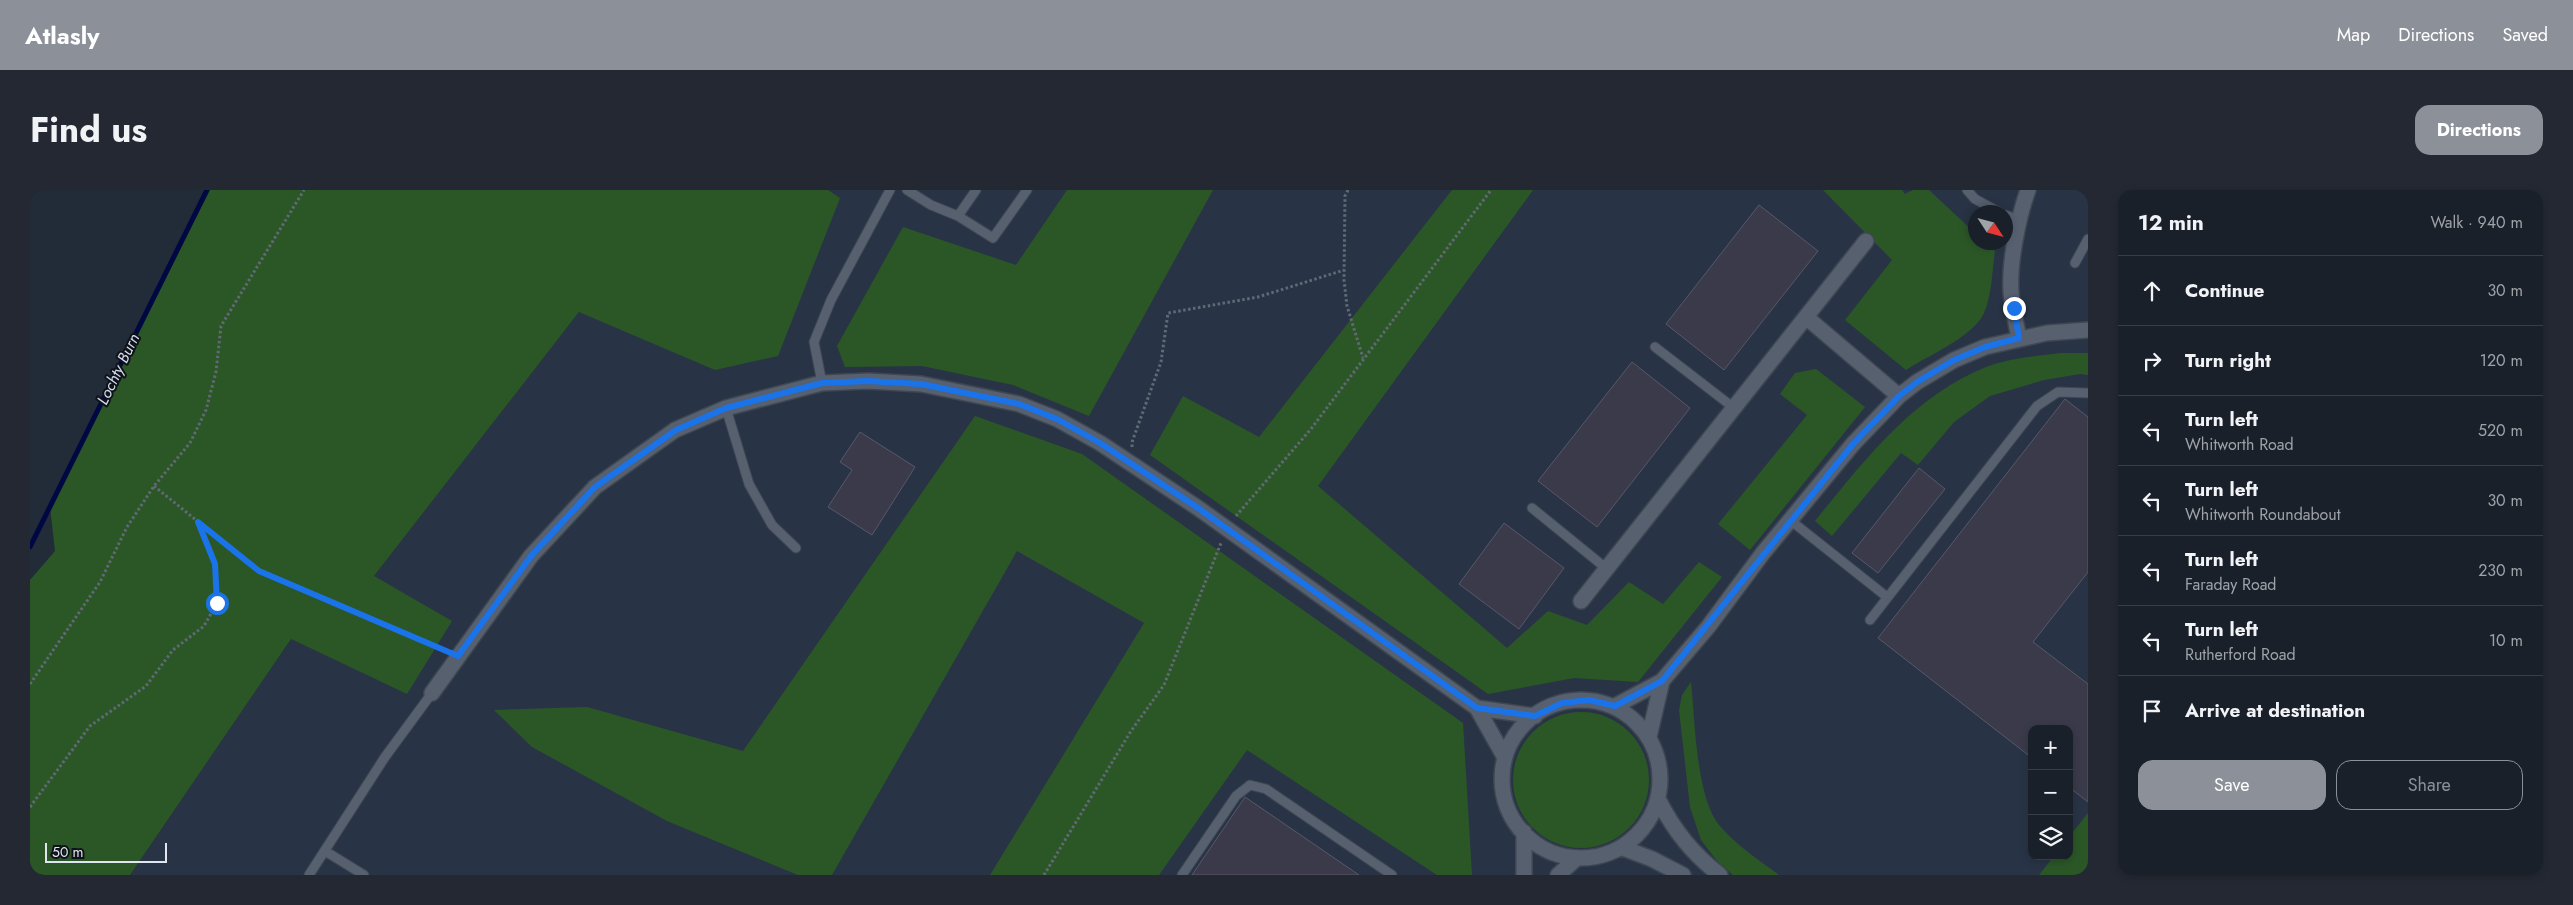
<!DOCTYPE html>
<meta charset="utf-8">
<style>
:root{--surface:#1a202a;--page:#232832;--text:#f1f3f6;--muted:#9fa3a8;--line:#383e47;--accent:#8c9099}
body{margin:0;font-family:Jost,sans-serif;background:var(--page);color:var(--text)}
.controls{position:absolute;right:15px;bottom:15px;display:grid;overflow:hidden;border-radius:10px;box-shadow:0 2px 8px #0003}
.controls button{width:45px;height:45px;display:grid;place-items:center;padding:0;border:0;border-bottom:1px solid var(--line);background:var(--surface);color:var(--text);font:25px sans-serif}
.compass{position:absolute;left:1938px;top:15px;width:45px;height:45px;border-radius:50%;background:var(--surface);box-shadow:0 2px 8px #0003;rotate:126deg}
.scale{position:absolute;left:15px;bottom:12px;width:122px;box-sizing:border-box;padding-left:5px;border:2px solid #e0e6ef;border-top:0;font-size:14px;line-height:18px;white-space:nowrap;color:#e0e6ef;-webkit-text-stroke:4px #0f1319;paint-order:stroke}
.stop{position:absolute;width:15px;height:15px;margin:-11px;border:4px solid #1a73e8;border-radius:50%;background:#fff}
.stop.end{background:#1a73e8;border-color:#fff;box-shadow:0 1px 5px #0008}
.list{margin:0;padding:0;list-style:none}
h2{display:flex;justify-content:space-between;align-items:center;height:65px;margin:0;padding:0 20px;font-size:21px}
h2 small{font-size:16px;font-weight:400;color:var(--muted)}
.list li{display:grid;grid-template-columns:32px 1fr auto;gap:15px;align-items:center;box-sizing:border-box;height:70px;padding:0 20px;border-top:1px solid var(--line)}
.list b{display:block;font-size:19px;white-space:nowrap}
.list p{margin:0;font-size:16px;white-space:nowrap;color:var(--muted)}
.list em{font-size:16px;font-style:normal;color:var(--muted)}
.actions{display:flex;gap:10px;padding:15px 20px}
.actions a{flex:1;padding:11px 0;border:1px solid var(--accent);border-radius:15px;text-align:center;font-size:18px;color:var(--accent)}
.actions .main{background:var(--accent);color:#fff}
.icon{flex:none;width:28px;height:28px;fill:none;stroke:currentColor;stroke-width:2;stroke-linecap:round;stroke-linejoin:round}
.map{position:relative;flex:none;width:2058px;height:685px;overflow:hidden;border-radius:15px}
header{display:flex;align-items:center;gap:30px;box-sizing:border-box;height:70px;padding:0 25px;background:var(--accent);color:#fff}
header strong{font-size:24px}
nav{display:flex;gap:28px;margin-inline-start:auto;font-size:18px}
.intro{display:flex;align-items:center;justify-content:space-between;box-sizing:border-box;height:120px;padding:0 30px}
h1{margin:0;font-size:35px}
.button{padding:12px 22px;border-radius:15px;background:var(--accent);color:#fff;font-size:18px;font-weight:700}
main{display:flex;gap:30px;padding:0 30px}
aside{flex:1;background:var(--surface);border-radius:15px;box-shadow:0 2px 8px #0003}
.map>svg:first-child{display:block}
.built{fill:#283446;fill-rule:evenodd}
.green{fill:#2b5727}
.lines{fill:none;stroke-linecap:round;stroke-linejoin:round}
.stream{stroke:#000843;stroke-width:5}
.building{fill:#3b3a4b;stroke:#585869}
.service-casing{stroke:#3e4651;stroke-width:11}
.minor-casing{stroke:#3e4651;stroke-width:18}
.path{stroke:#616975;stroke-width:3;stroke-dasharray:2.5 2.5;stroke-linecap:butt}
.service{stroke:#56606f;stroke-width:9}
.minor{stroke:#56606f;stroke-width:15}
.route{stroke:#1a73e8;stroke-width:6}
.labels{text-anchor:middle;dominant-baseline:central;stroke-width:4;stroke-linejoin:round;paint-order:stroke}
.water-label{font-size:16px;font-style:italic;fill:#d4ddf0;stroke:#0f1319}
</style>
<header>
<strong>Atlasly</strong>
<nav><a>Map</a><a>Directions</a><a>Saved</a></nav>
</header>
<div class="intro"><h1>Find us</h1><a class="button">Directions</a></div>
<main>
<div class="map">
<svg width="2058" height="685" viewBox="0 0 2058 685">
<rect width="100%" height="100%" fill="#222b38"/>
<path class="built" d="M610 0H2058V685H100L261 449 378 504 344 386 549 122ZM1946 22H1976V52H1946ZM2002 539H2039V666H2002Z"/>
<path class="green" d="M180 0H798L810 8 748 166 685 180 549 122 344 386 422 431 377 504 261 449 100 685H0V390L25 361 20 317Z
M1037 0H1183L1059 226 983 195 892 176 815 177 807 156 873 37 986 75Z
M1422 0H1503L1288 296 1477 458 1518 421 1557 435 1599 392 1633 414 1669 372 1692 387 1608 492 1544 488 1458 504 1120 265 1153 206 1229 247Z
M1793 0H1872L1875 4 1883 0H1899L1945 43 1946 52 1955 53 1965 61C1962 81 1962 105 1954 123 1943 147 1897 166 1876 180L1815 130 1862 70Z
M2031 163H2058V185L2050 184 2014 190 1960 206 1924 232 1888 275 1871 263 1802 346 1785 331C1833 272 1883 206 1956 177 1979 168 2006 166 2031 163Z
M1786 179 1835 217 1720 360 1688 334 1777 225 1750 204 1765 183Z
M945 226 1052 264 1433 533 1442 685H1407L1217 560 1129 685H960L1114 433 987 361 802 685H768L637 631 502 557 464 520 557 517 713 561Z
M1661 492C1665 529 1666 609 1690 636 1706 655 1729 670 1749 685H1703L1687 671 1671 650 1660 617 1649 520 1652 505Z
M1483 590a68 68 0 1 1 136 0a68 68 0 1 1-136 0Z
M2058 623V685H2009L2024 666H2039V647Z"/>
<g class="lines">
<path class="stream" d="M0 357 177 0"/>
</g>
<path class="building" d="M1729 15 1788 61 1694 180 1636 134Z
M1602 172 1660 218 1567 337 1508 291Z
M2035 209 2058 227V382L2003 452 2058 494V612L2039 597V539H2002V568L1848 448Z
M830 242 885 277 842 345 798 317 822 280 810 272Z
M1889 278 1915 299 1848 383 1822 363Z
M1474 333 1534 378 1489 439 1429 394Z
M1215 607 1329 685H1162Z"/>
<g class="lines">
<defs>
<path id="service" d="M877 0 901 15 928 26 963 48 997 0
M1937 0 1945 9 1969 22
M1976 25 1990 31
M928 26 946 0
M2045 73 2058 49
M1625 157 1704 218
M792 193 784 152 801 110 860 0
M696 218 719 294 742 335 766 358
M1502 318 1577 379
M1760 330 1857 407
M1840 430 2007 216 2028 202 2058 203
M295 661 334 685
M279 685 355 567 402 503
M1152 685 1206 606 1220 595 1236 599 1362 685"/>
<path id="minor" d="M1776 127 1869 206
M1989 148C1986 133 1982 117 1981 102 1979 73 1988 28 1998 0
M1551 411 1836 51
M402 503 501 366 565 297 645 240 696 218 792 193 838 191 891 194 989 214 1027 229 1070 253 1168 318 1447 518 1474 566
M1472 589a79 79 0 1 1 158 0a79 79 0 1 1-158 0Z
M1585 516 1632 491 1678 437 1733 363 1823 254 1869 206 1887 192 1924 170 1955 157 2017 143 2058 140
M1447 518 1505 526
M1619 547 1632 491
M1629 611C1645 642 1663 664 1690 685
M1494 642V685
M1593 658 1622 669 1653 685
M1528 685 1547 668"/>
</defs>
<use href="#service" class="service-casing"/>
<use href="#minor" class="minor-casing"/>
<path class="path" d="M1318 0 1315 6 1314 90 1317 116 1333 168
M1102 257V252L1131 172 1138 123 1228 107 1314 80
M124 296 229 381 416 461
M1206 326 1281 239 1461 0
M0 494 70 392 97 337 124 296 160 253 176 220 186 182 191 136 274 0
M0 617 60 536 116 496 143 460 174 436 187 413 185 374 168 332
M1014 685 1101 541 1134 495 1191 353"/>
<use href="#service" class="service"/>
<use href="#minor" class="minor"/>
</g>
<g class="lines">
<path class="route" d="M187 413 185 374 168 332 229 381 428 466 501 366 565 297 646 240 696 218 792 193 838 191 891 194 989 214 1027 229 1070 253 1168 318 1447 518 1505 526 1532 513 1559 510 1585 516 1632 491 1823 254 1869 206 1887 192 1924 170 1955 157 1989 148 1984 118"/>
</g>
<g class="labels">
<g class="water-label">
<text transform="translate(88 179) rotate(-64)">Lochty Burn</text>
</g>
</g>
</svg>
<div class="controls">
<button>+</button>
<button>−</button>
<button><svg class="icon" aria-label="layers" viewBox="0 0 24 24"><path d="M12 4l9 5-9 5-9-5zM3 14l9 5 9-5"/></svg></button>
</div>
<svg class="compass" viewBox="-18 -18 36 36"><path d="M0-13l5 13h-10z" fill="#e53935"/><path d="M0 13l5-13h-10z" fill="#9fa3a8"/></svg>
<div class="scale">50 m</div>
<div class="stop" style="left:187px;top:413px"></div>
<div class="stop end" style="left:1984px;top:118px"></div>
</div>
<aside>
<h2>12 min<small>Walk · 940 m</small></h2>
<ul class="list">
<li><svg class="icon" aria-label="ahead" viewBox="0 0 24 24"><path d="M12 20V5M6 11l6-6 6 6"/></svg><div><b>Continue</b></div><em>30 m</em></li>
<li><svg class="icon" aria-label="right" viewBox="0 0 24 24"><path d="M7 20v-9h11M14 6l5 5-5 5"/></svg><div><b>Turn right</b></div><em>120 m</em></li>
<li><svg class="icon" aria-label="left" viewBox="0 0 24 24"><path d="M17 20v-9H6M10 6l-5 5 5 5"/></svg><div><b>Turn left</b><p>Whitworth Road</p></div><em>520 m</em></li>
<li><svg class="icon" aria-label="left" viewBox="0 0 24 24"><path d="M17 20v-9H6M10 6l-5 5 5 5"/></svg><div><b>Turn left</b><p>Whitworth Roundabout</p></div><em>30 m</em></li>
<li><svg class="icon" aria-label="left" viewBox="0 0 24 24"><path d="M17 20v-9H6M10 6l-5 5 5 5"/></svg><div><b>Turn left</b><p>Faraday Road</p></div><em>230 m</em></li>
<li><svg class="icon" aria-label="left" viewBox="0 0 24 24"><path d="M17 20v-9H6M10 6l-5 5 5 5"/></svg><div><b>Turn left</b><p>Rutherford Road</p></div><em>10 m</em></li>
<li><svg class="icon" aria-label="arrive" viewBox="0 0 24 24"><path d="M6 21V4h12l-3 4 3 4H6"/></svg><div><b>Arrive at destination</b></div></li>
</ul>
<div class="actions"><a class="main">Save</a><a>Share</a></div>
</aside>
</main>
